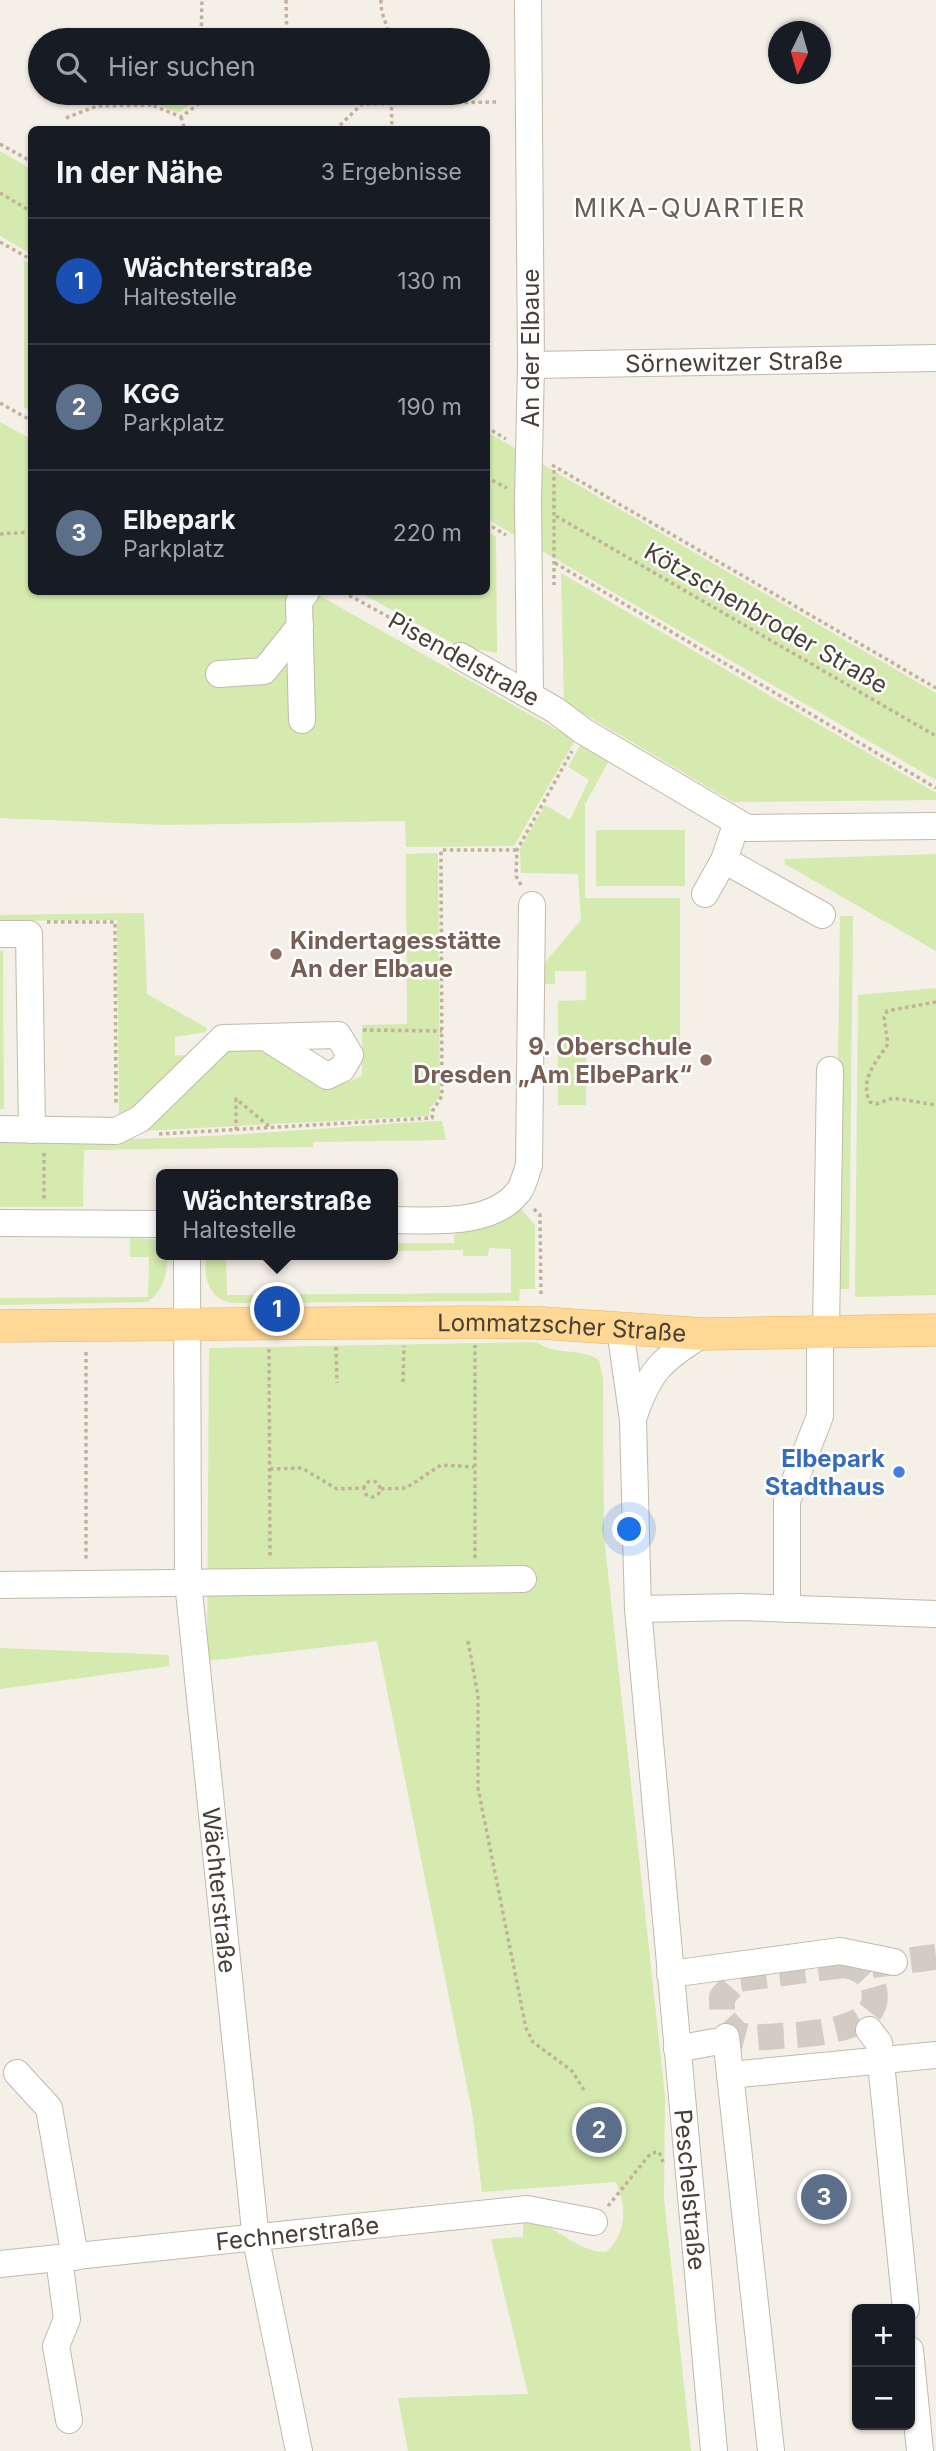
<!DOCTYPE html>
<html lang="de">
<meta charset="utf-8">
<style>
:root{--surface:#171b24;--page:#20242c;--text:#f1f3f6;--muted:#9ea1a6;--line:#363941;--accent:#0f766e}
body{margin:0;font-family:Inter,sans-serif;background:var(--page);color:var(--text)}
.controls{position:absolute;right:21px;bottom:21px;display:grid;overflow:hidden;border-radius:10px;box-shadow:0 2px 5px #0004}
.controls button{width:63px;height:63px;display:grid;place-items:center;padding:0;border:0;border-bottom:2px solid var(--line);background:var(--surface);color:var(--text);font:35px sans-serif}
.compass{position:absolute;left:768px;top:21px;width:63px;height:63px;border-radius:50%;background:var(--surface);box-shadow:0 2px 5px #0004;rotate:185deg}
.you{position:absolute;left:630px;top:1530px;width:24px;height:24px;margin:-18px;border:5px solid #fff;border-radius:50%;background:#1a73e8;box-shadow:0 0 0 10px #1a73e833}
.badge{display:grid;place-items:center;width:46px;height:46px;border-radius:50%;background:var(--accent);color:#fff;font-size:23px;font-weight:700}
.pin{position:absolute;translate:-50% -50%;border:4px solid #fff;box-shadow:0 2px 7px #0006}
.popup{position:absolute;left:156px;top:1169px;width:242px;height:91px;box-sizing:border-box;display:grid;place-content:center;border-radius:10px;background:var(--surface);filter:drop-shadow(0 2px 5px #0005);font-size:23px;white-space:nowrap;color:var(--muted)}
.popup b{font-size:26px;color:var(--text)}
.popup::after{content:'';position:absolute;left:50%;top:100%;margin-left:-14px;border:14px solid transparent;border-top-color:var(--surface)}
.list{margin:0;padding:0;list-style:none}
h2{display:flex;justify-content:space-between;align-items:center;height:91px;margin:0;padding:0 28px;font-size:30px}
h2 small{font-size:23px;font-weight:400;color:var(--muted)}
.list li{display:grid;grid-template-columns:46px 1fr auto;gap:21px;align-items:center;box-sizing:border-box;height:126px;padding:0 28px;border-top:2px solid var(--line)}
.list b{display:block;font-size:26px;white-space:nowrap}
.list p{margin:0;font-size:23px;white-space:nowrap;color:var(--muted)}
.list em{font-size:23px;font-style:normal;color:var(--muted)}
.icon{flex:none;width:38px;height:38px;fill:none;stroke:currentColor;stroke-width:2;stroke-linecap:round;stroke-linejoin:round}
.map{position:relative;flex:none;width:936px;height:2451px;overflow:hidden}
.search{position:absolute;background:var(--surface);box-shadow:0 2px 5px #0004;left:28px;top:28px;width:462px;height:77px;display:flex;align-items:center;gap:18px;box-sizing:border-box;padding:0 24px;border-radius:38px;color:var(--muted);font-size:26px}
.panel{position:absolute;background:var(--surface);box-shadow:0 2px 5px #0004;left:28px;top:126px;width:462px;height:469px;border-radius:10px}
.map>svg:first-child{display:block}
.green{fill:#d4eaaf}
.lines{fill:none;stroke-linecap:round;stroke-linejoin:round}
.minor-tunnel{stroke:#d2ccc4;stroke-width:26;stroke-dasharray:26 13;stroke-linecap:butt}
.minor-casing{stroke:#c3b9ac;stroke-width:28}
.major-casing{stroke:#e8b461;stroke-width:33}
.path{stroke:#c2b19a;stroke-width:3.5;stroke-dasharray:3.5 3.5;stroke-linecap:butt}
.minor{stroke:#fff;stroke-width:26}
.major{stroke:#ffd896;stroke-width:32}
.education-dot{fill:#8d6e63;stroke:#fff;stroke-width:2.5}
.shop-dot{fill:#3f7fe0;stroke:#fff;stroke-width:2.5}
.labels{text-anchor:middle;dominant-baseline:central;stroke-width:5;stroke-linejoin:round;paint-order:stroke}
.street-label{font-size:24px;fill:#483f36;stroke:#fff}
.education-label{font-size:24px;font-weight:bold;fill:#785e54;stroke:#fff;text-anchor:start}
.shop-label{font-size:24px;font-weight:bold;fill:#366cbe;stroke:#fff;text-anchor:end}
.neighbourhood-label{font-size:26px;letter-spacing:2px;fill:#6b5c4d;stroke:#fff}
</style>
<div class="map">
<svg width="936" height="2451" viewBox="0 0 936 2451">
<rect width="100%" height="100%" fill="#f4efe7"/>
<path class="green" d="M155 93H207L178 113 159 105Z
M0 151 31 169V254L0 236Z
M24 260 31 265V411L24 407Z
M0 422 31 439 32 592H313L575 740 514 846 406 847 405 821 166 825 0 818Z
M487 432 936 693V780L487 519Z
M487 531 496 537 497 653 456 645 359 592H486Z
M561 573 936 793V800L733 802 564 702Z
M583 740 611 757 585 804V898H680V1044H586V1105H558V1001L586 1000V971H555V984H541V967L581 920 578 874 521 873 520 849 545 805 570 820 589 780 568 767Z
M596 830H685V886H596Z
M438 853 440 1096 430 1108 429 1116 122 1132 231 1048 271 1047 334 1088 362 1076V1025L407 1024 406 854Z
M936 854V951L785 864 784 859Z
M144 913 147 994 207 1028 206 1032 175 1037V1055L192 1056 190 1062 119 1119 117 920 0 921V915Z
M840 916H853L849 1289H835Z
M0 951H3L4 1109H0Z
M936 988V1295L855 1297 858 995Z
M434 1121H442L446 1140 313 1142V1147L84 1150 83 1207H0V1135C144 1147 290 1129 434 1121Z
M516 1203 535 1225V1289H520L519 1301 234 1303C209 1301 202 1276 207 1255H226L227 1295 511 1293V1249L489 1248 488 1256H463V1250L393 1251V1243H454L455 1229Z
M130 1238 153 1239 161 1244 162 1255H167C168 1272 163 1293 147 1302L0 1305V1298L148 1297 149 1257H130Z
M536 1342C556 1356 579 1347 599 1360L603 1379 604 1536 665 2096 664 2198 691 2451H408L398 2398 528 2394 491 2239 523 2237V2220C555 2221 574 2252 606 2252 627 2233 627 2207 616 2182L482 2192 472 2111 377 1641 207 1661 209 1348Z
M0 1648 169 1655V1666L0 1689Z"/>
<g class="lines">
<path class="minor-tunnel" d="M844 1965C856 1967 869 1972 873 1986 890 2039 784 2034 752 2038L737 2034 722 2018V1997L738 1979Z
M872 1965 936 1957"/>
<defs>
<g id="minor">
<path d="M528 0 531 365 528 500 530 695"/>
<path id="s1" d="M531 365 936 358"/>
<path d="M460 656 555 710 583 731 747 828 936 826"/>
<path d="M219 674 264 671 300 626"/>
<path d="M302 720 299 602 306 592"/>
<path d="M724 860 822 915"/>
<path d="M705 894 724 860 737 822"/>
<path d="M0 934H29L32 1130"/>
<path d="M0 1129 116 1131 140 1119 223 1038 338 1035 350 1055 342 1069 327 1076 265 1037"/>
<path d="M392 1220C431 1220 492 1227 519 1191 524 1184 526 1173 529 1165L532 905"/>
<path d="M0 1223 162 1224"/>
<path id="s2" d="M187 1255 188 1582 256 2240 299 2451"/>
<path id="s3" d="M620 1329 633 1420 638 1609 714 2451"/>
<path d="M826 1332 830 1070"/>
<path d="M633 1419C648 1372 662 1359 703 1334"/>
<path d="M0 1585 523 1579"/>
<path d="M638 1609 741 1607 936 1614"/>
<path d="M787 1609V1501L820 1416V1332"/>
<path d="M670 1974 840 1951 894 1962"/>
<path d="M869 2030 879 2043 906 2309"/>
<path d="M726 2037 771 2451"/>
<path d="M677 2049 714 2042"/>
<path d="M17 2073 49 2108 75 2257"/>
<path d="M730 2075 936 2055"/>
<path d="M59 2259 67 2319 56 2346 69 2420"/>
<path id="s4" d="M0 2264 527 2209 594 2222"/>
<path d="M910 2350 920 2451"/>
</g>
<g id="major">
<path id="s5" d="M0 1326 475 1322 542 1323 703 1334 936 1330"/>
</g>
</defs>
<use href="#minor" class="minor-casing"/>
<use href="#major" class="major-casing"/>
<path class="path" d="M286 0 287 40
M381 0C380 15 389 25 389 40
M201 40 202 0
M149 93 152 105 181 117 213 93
M391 93 392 130
M181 117 185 130
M66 118 97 106 152 105
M335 130 362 104 497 102
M0 144 32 162
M0 193 32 212
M0 242 32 260
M0 403 32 421
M486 427 506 439
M552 465 936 688
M554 470V585
M486 477 507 488
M556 516 936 736
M486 523 506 535
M0 534 32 532
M555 563 936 788
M343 592 440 645
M521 885 516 876 517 850 572 751
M47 922H115L116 1105
M936 1002 887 1011 884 1018 888 1044C876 1062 859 1080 870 1102L876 1104 893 1098 936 1105
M363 1030 442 1031
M236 1130V1099L270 1127
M159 1134 432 1118 433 1110 442 1096 441 850H517
M44 1153V1201
M534 1209 540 1215 541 1296
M336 1347 337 1383
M269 1349 270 1558
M86 1352V1561
M403 1382 404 1346
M270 1469 302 1468 337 1489 364 1488
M364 1489a8 8 0 1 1 16 0a8 8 0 1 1-16 0Z
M381 1489 406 1488 441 1465 474 1467
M475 1558V1345
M468 1641 478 1696V1788L526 2028 533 2042 572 2071 584 2090
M608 2206 651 2153 659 2152 663 2162"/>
<use href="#minor" class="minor"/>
<use href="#major" class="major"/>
</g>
<g class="education-dot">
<circle cx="276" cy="954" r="7"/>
<circle cx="706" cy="1060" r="7"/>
</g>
<circle class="shop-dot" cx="899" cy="1472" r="7"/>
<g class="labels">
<g class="street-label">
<text transform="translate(530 348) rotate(-90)">An der Elbaue</text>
<text stroke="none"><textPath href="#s1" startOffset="203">Sörnewitzer Straße</textPath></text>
<text transform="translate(766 618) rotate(30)">Kötzschenbroder Straße</text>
<text transform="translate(464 659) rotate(29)">Pisendelstraße</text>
<text stroke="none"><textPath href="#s5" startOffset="562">Lommatzscher Straße</textPath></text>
<text stroke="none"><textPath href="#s2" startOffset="637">Wächterstraße</textPath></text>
<text stroke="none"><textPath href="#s3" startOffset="864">Peschelstraße</textPath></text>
<text stroke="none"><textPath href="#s4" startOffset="299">Fechnerstraße</textPath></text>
</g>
<g class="education-label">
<text x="290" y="940">Kindertagesstätte<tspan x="290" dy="28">An der Elbaue</tspan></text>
<text x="692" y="1046" text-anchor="end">9. Oberschule<tspan x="692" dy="28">Dresden „Am ElbePark“</tspan></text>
</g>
<g class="shop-label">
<text x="885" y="1458">Elbepark<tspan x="885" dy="28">Stadthaus</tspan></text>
</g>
<g class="neighbourhood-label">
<text x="690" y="207">MIKA-QUARTIER</text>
</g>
</g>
</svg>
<div class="controls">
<button>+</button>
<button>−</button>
</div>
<svg class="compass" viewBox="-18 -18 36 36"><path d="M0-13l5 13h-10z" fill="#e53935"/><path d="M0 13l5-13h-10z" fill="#9ea1a6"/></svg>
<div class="you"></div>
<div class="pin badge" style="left:277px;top:1309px;background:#1a4fb4">1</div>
<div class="popup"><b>Wächterstraße</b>Haltestelle</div>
<div class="pin badge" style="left:599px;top:2130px;background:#5c6f8a">2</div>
<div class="pin badge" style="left:824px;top:2197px;background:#5c6f8a">3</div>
<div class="search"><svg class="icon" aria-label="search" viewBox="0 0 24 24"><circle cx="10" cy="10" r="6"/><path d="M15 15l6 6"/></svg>Hier suchen</div>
<section class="panel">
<h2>In der Nähe<small>3 Ergebnisse</small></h2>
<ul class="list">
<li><span class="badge" style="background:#1a4fb4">1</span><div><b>Wächterstraße</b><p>Haltestelle</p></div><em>130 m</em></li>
<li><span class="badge" style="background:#5c6f8a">2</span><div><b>KGG</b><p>Parkplatz</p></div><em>190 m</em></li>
<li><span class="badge" style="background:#5c6f8a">3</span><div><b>Elbepark</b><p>Parkplatz</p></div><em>220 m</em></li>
</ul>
</section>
</div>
